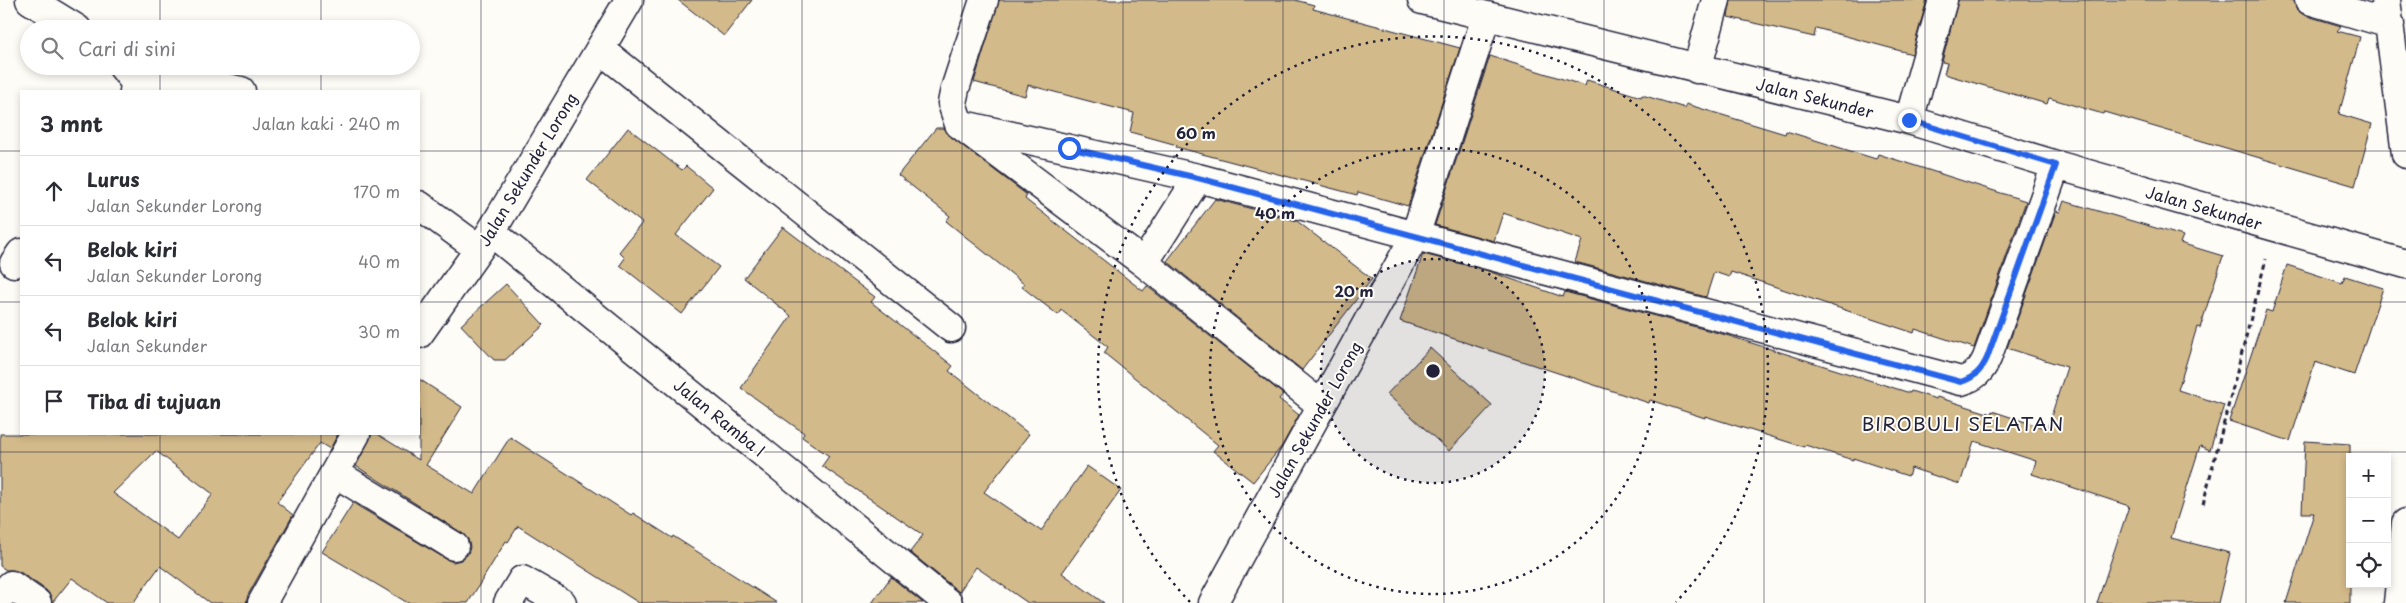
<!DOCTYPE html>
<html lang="id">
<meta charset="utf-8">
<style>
:root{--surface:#fff;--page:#f2f2f3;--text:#2b2b33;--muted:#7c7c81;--line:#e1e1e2}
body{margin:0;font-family:"Playpen Sans",sans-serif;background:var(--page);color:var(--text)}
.controls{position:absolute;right:15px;bottom:15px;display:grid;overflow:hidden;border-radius:0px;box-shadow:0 2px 8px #0003}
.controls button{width:45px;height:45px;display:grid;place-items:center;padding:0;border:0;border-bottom:1px solid var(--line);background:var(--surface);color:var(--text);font:25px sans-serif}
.stop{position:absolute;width:15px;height:15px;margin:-11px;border:4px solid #2563eb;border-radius:50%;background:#fff}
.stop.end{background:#2563eb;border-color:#fff;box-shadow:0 1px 5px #0008}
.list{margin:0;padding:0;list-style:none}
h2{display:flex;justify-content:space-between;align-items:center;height:65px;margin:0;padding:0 20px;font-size:21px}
h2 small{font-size:16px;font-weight:400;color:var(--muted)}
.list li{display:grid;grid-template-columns:32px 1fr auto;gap:15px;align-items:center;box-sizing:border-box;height:70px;padding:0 20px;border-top:1px solid var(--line)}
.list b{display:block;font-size:19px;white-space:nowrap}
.list p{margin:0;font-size:16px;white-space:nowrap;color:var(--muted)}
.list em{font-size:16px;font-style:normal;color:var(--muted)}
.icon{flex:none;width:28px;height:28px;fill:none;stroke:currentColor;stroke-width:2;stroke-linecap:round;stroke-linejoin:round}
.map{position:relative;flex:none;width:2406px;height:603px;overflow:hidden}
.search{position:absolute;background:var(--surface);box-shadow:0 2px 8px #0003;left:20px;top:20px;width:400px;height:55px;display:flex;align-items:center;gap:12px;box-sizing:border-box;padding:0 18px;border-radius:28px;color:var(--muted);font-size:19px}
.panel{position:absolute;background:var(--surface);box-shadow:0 2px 8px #0003;left:20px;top:90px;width:400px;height:345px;border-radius:0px}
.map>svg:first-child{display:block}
.building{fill:#d3ba8a;stroke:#22223b;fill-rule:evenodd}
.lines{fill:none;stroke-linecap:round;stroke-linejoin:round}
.minor-casing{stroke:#22223b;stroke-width:31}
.path{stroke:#22223b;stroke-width:3;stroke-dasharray:5 4;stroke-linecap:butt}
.minor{stroke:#fdfcf7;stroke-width:28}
.route{stroke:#2563eb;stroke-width:6}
.grid{fill:none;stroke:#22223b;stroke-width:1;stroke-opacity:0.55}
.ring{fill:none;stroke:#22223b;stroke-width:2.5;stroke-dasharray:2.5 5}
.labels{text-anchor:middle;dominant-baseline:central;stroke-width:4;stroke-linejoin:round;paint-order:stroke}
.street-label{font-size:16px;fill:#22223b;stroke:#fdfcf7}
.quarter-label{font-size:19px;letter-spacing:1px;fill:#22223b;stroke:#fdfcf7}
.centre{fill:#22223b;stroke:#fdfcf7;stroke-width:2.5}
.ring-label{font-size:15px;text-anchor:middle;font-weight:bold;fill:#22223b;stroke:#fdfcf7;stroke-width:4;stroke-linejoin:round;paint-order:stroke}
</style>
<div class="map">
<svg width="2406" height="603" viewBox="0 0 2406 603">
<rect width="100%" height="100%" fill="#fdfcf7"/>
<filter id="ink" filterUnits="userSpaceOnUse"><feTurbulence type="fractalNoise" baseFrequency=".02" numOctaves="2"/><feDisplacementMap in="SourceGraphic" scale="10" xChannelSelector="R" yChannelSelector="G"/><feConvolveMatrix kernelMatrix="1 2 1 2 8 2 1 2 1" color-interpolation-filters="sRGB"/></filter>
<g filter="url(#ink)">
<path class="building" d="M678 0H752L724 36Z
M999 0H1295L1314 5 1313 9 1460 48 1408 206 1358 192 1357 195 1176 147 1177 145 1130 132 1134 113 1028 85 1025 96 974 82Z
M1731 0H1927L1912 54 1816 28 1814 37 1728 17Z
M1958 0H2294L2297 10 2304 15 2341 26 2337 31 2360 37 2339 114 2372 124 2355 186 2104 112 2103 114 2049 98 2047 104 1944 74 1947 63 1942 62Z
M1490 56 1585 86 1587 80 1641 97 1642 95 1685 108 1686 104 1785 134 1786 131 1876 159 1878 154 2026 201 1974 348 1915 329 1914 333 1731 272 1729 277 1714 272 1706 297 1575 262 1582 240 1503 213 1494 241 1435 225Z
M628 128 682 170 686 166 713 188 676 235 719 267 682 314 620 265 625 258 619 252 642 223 587 180Z
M936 128H944L950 136 1027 195 1025 199 1143 291 1147 286 1283 394 1279 399 1299 415 1282 446 1253 482 1213 451 1218 445 1104 353 1108 347 1061 310 1058 315 1022 287 1024 284 946 221 950 216 898 175Z
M1215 199 1297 221 1372 279 1302 370 1167 261Z
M2064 201 2183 236 2180 243 2223 256 2200 328 2197 327 2178 390 2224 405 2210 450 2200 446 2171 538 2230 553 2218 603H2097L2129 506 2032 474 2036 461 1974 441 1960 484 1911 468 1908 476 1853 458V460L1805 445 1804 447 1705 416V418L1650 400 1649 403 1400 321 1423 254 1485 270 1563 297 1565 292 1726 335 1910 393 1911 391 1936 399 1937 397 1991 414 1992 411 2047 429 2067 367 2007 348 2056 211 2060 212Z
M783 227 875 297 871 302 953 366 949 371 1029 434 984 492 1041 531 1087 466 1121 490 1062 573 1104 603H1028L976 567 959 592 910 552 923 535 822 466 829 456 802 437 804 433 741 388 791 316 744 278Z
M2287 265 2342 283 2345 276 2383 288 2354 375 2315 362 2290 441 2229 421 2266 310 2272 312Z
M506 284 544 325 505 360H494L461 325Z
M1430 348 1492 405 1449 451 1387 394Z
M419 379 462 407 426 465 474 494 510 437 631 515 633 513 672 538 673 536 777 603H639L518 526 508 542 506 541 468 603H408L322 552 353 503 446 559 453 562 461 560 468 554 470 547 468 539 462 533 356 466 372 434H377L419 460Z
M0 434H338L330 449 320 443 277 502 293 515 248 595 246 603H210L160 566 133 603H107L72 578 52 603 51 596 46 590 20 572 13 570H6L0 566ZM156 451 213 494 178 540 113 493Z
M2305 441 2350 444V603H2286L2314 513H2302Z
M891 577 923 603H872Z"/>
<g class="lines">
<defs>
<path id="minor" d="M30 0 77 29
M984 0 955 89 952 103 959 124 1144 263 1321 405
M1422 0 1909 120 2056 165 2406 264
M2309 0 2390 24
M2386 0 2406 154
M600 49 951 328
M122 66 142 91
M1697 69 1716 0
M134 91C151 68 217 86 241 91
M1909 120 1943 0
M959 124 1198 178 1961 381C1975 377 1981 371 1987 358L2056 165
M419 205 479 249
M491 232 948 603
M14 263 21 253
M1144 263 1198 178
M419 334 491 232 629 0
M335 473 454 546
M0 596 11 585 37 603
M262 603 356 434
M508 603 522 580 562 603
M1213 603 1415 236 1486 17
M2398 603 2406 523"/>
</defs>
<use href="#minor" class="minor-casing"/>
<path class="path" d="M2203 504 2266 259"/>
<use href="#minor" class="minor"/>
</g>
</g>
<g class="lines" filter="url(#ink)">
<path class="route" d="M1069 148 1198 178 1961 382C1975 377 1981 371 1987 358L2056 165 1909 120"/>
</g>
<path class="grid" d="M160 0V29M321 0V29M481 0V603M642 0V603M802 0V603M962 0V603M1123 0V603M1283 0V603M1444 0V603M1604 0V603M1764 0V603M1925 0V603M2085 0V603M2246 0V603M160 66V91M321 66V91M0 151H21M419 151H2406M0 302H21M419 302H2406M160 434V603M321 434V603M0 452H2406"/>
<circle cx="1433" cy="371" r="112" fill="#22223b" fill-opacity=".12"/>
<g class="ring">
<circle cx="1433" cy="371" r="112"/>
<circle cx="1433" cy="371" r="223"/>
<path d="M1190 602A335 335 0 1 1 1676 602"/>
</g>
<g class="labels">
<g class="street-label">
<text transform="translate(1815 97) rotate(14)">Jalan Sekunder</text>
<text transform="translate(527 169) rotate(-59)">Jalan Sekunder Lorong</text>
<text transform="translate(2204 207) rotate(16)">Jalan Sekunder</text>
<text transform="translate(720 417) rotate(39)">Jalan Ramba I</text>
<text transform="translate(1314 419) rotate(-61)">Jalan Sekunder Lorong</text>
</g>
<g class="quarter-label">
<text x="1963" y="423">BIROBULI SELATAN</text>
</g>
</g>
<circle cx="1433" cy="371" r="8" class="centre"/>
<g class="ring-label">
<text x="1196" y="139">60 m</text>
<text x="1275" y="219">40 m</text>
<text x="1354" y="297">20 m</text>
</g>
</svg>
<div class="controls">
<button>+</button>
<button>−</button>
<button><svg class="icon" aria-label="locate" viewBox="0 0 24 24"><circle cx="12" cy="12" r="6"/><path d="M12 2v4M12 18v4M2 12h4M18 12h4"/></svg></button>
</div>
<div class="stop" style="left:1069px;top:148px"></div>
<div class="stop end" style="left:1909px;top:120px"></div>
<div class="search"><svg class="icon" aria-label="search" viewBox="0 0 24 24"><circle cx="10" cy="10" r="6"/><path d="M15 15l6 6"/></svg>Cari di sini</div>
<section class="panel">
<h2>3 mnt<small>Jalan kaki · 240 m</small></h2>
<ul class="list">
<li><svg class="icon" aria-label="ahead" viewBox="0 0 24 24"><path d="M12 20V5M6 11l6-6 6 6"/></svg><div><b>Lurus</b><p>Jalan Sekunder Lorong</p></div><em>170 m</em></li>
<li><svg class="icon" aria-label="left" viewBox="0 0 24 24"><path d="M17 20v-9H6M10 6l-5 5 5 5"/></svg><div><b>Belok kiri</b><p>Jalan Sekunder Lorong</p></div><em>40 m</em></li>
<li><svg class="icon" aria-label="left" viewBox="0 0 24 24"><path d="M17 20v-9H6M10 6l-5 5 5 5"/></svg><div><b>Belok kiri</b><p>Jalan Sekunder</p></div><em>30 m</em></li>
<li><svg class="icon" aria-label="arrive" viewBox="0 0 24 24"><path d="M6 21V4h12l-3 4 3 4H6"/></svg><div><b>Tiba di tujuan</b></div></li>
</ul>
</section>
</div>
